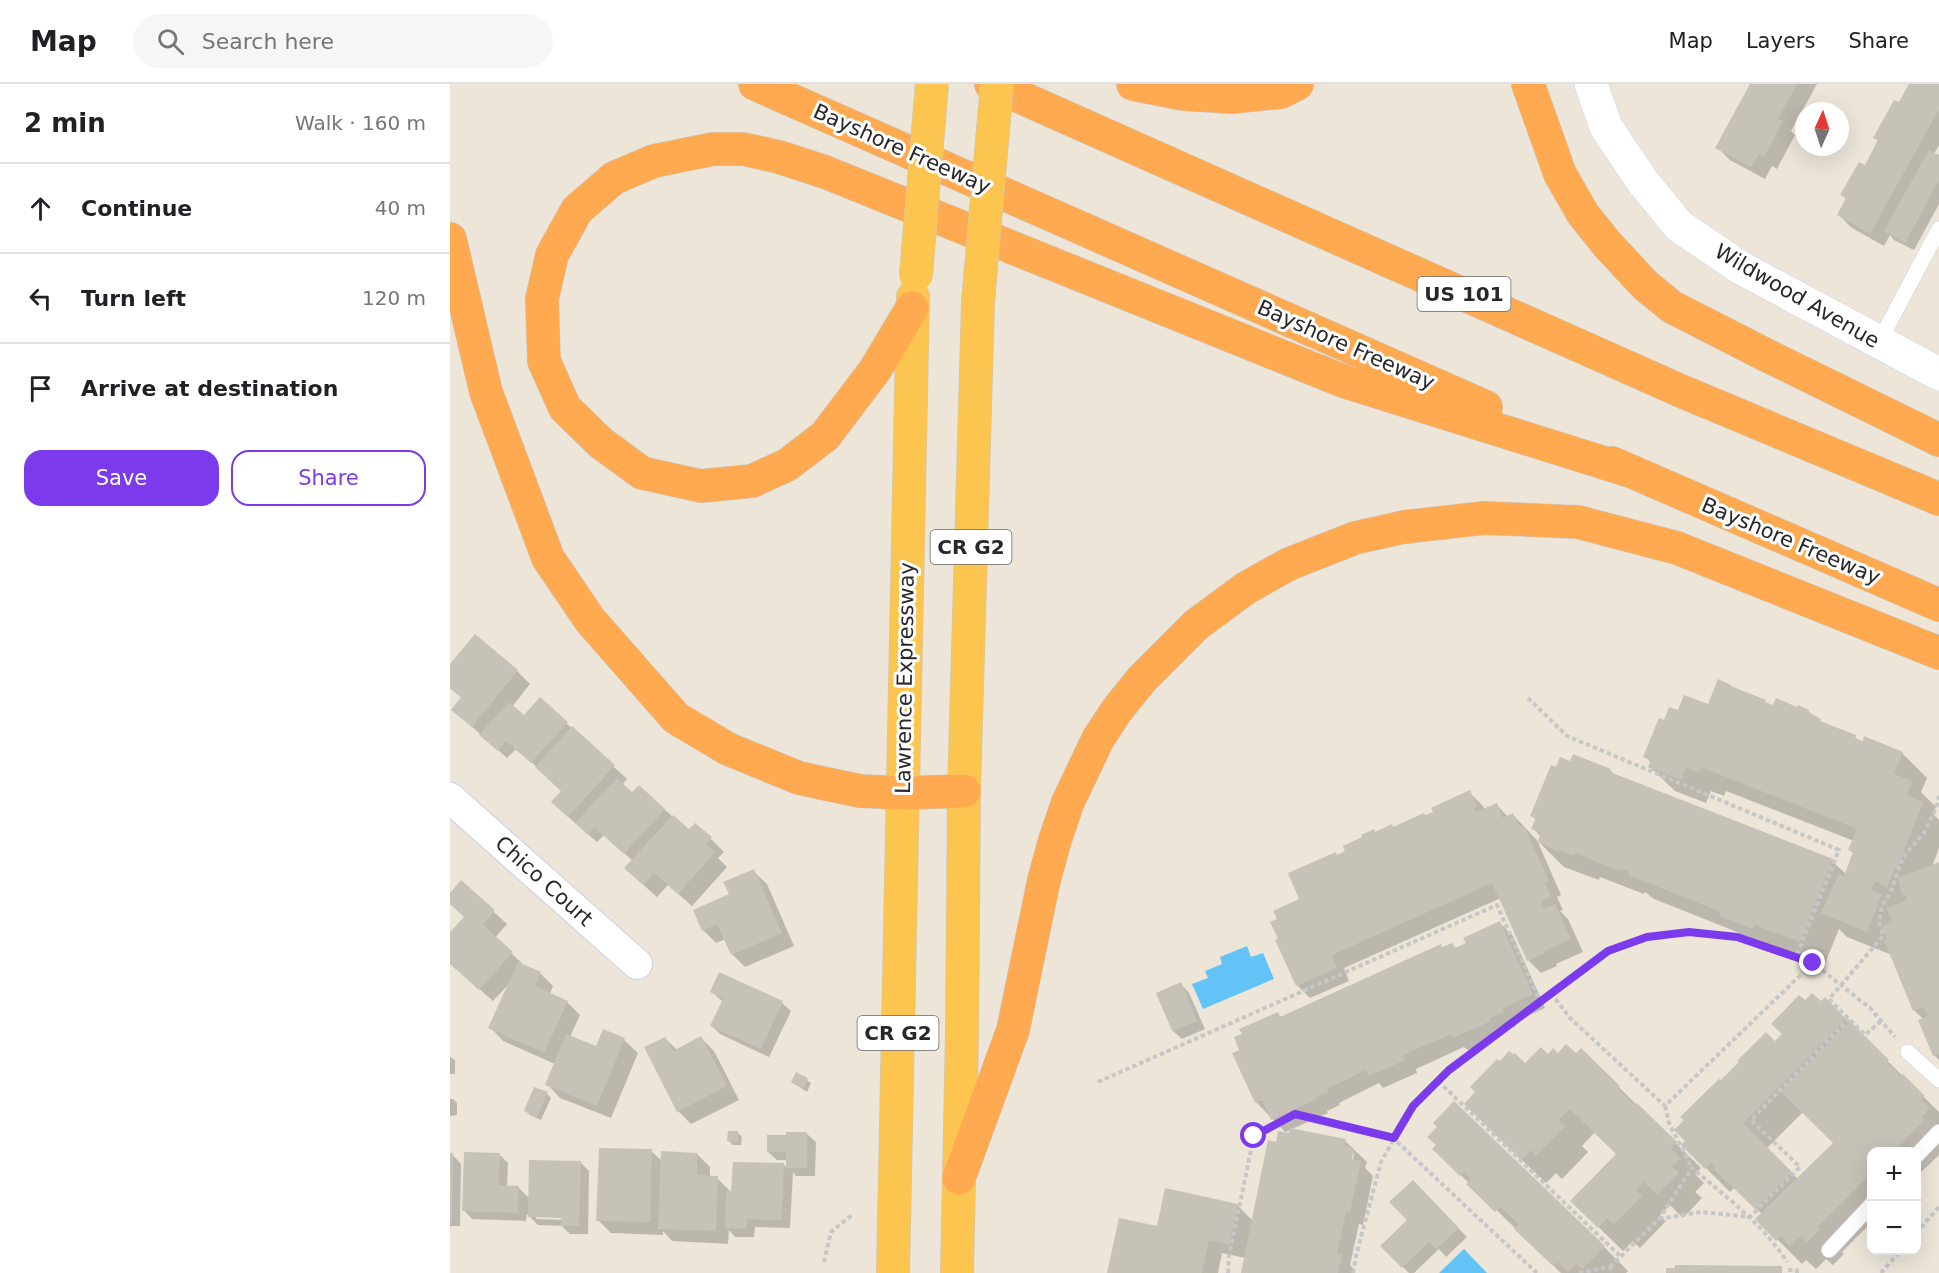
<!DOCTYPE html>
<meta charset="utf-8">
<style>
:root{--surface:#fff;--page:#f6f6f6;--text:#202124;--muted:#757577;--line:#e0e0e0;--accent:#7c3aed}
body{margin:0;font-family:"DejaVu Sans",sans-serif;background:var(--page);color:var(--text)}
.controls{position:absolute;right:18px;bottom:18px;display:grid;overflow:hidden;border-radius:12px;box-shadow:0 6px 24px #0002}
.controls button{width:54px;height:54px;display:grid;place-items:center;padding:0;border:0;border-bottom:2px solid var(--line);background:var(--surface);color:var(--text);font:30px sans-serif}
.compass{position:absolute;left:1345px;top:18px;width:54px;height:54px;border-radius:50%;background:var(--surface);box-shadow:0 6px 24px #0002;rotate:3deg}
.stop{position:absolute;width:18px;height:18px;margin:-14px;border:4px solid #7c3aed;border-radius:50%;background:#fff}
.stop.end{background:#7c3aed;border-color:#fff;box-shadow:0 2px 6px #0008}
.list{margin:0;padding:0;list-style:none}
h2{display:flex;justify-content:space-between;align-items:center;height:78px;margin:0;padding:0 24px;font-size:26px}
h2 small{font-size:20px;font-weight:400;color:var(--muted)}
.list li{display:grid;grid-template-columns:39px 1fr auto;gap:18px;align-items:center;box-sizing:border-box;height:90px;padding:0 24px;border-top:2px solid var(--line)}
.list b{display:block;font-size:22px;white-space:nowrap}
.list em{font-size:20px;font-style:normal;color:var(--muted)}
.actions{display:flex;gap:12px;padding:18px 24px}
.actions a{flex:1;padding:14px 0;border:2px solid var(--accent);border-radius:18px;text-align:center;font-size:21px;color:var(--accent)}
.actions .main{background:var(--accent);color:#fff}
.icon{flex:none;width:33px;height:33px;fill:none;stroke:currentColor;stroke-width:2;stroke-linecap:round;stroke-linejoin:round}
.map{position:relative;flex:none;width:1489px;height:1189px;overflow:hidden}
header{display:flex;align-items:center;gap:36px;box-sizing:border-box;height:84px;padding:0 30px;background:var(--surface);border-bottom:2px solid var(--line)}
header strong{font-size:28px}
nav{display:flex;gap:33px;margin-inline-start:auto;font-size:21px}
.search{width:420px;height:54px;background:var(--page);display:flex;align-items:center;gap:15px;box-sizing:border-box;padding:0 21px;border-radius:33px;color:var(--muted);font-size:22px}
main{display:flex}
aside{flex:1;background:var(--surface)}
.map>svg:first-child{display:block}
.water{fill:#63c3f6}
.shadow{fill:#0003;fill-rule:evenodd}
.building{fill:#c7c2b8}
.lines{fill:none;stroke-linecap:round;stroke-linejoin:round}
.service-casing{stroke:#ced0e3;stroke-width:16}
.minor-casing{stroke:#ced0e3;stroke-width:32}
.tertiary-casing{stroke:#ced0e3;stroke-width:34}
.trunk-casing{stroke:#c7c7c7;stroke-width:34}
.motorway-casing{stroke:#c7c7c7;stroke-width:34}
.path{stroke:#c7c7c7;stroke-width:4;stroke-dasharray:4.5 3;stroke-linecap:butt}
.service{stroke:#fff;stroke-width:15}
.minor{stroke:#fff;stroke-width:30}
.tertiary{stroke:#fff;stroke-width:33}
.trunk{stroke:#fcc550;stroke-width:33}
.motorway{stroke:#ffaa50;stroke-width:33}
.trunk-bridge-casing{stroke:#c7c7c7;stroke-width:34;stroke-linecap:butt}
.trunk-bridge{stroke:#fcc550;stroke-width:33}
.route{stroke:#7c3aed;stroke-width:8}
.labels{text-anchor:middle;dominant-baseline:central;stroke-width:6;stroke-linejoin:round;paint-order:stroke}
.shield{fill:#fff;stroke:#686868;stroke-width:1.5}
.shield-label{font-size:20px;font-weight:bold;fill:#282828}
.street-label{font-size:21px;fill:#282828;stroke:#fff}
</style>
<header>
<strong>Map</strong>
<div class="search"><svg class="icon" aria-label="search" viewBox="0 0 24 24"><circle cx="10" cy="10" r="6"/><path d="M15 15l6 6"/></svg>Search here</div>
<nav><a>Map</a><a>Layers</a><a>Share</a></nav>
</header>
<main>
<aside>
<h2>2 min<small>Walk · 160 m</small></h2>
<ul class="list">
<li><svg class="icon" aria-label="ahead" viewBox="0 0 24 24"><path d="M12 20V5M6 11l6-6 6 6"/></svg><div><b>Continue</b></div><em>40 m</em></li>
<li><svg class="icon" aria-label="left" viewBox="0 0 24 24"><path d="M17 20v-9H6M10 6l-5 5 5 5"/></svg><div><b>Turn left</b></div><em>120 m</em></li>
<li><svg class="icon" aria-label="arrive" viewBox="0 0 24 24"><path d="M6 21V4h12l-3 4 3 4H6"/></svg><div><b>Arrive at destination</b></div></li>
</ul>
<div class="actions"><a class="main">Save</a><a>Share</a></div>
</aside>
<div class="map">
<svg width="1489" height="1189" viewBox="0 0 1489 1189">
<rect width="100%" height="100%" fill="#ece5d8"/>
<path class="water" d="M797 862 801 873 813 869 824 895 753 925 742 900 758 894 755 887 772 880 770 873Z
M1014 1165 1037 1189H989Z"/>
<path class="shadow" d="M1302 0H1367L1341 47 1345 51 1327 85 1322 82 1315 95 1280 76 1267 63Z
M1460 0H1489V61L1484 70 1489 73V120L1464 166 1444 156 1440 151 1434 162 1402 144 1389 131 1397 116 1392 111 1415 83 1429 58 1425 54 1449 20Z
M25 553 67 587 80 600 62 623 74 634 90 615 177 695 172 701 182 710 189 703 239 747 261 755 274 768 268 774 277 783 242 822 218 801 207 813 189 797 183 777 154 751 147 758 116 731 112 708 87 683 66 665 57 674 3 626 12 614 0 604V583Z
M1315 618 1319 621 1348 625 1349 623 1358 627 1374 640 1405 653 1410 658 1452 669 1477 694 1471 708 1486 723 1483 730 1489 736V764L1482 783 1489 780V976L1484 971 1473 935 1464 926 1442 871 1397 853 1389 845 1374 882 1329 864 1327 869 1296 856 1287 848 1204 815 1195 808 1194 810 1150 793 1149 796 1114 783 1089 758 1091 753 1083 744 1086 736 1082 731 1107 685 1160 686 1165 692 1382 777 1396 790 1404 770 1400 766 1404 757 1276 707 1274 712 1261 707 1256 719 1225 707 1200 683 1201 679 1195 672 1215 638 1229 628 1259 622Z
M1019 708 1032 721 1035 726 1047 721 1058 733 1063 731 1087 756 1111 811 1107 813 1113 826 1110 827 1118 835 1133 868 1106 880 1107 882 1091 889 1078 876 1051 814 894 884 899 897 860 914 847 901 830 855 829 835 851 816 887 772 925 749 976 733Z
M303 787 317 800 344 862 295 883 282 870 276 855 266 859 253 846 281 811Z
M11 798 57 840 45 854 75 882 90 889 103 902 100 910 117 918 130 931 120 953 147 964 153 947 174 956 188 969 161 1034 110 1014 97 1000 105 980 53 957 40 943 59 900 43 917 0 879V850L15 833 0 819V811Z
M1050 839 1063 852 1095 924 1064 938 1066 942 1051 948 1053 951 1018 966 1014 963 966 985 967 989 933 1004 929 999 889 1019 890 1021 877 1027 878 1029 842 1045 895 1057 917 1078 915 1084 923 1092 913 1141 909 1140 900 1181 904 1185V1189H792L795 1174 772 1169 768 1189H659L708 1144 787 1121 802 1136 827 1059 840 1051 841 1046 835 1048 806 1018 791 967 827 929 832 934 1002 861 1007 865ZM902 1067 904 1070 902 1083Z
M731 900 739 909 755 945 732 955 723 947 708 910Z
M262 908 332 919 341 927 319 973 270 950 262 942 273 918Z
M1375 915 1489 1028V1071L1466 1093V1068H1422V1138L1392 1168 1394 1170 1383 1181 1376 1175 1366 1185 1356 1176 1352 1180 1307 1135 1312 1130 1285 1103 1280 1108 1233 1061 1271 998 1326 959 1355 919H1371ZM1353 1028 1385 1059 1348 1095 1317 1064Z
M215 954 227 966 251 954 264 967 289 1016 241 1040 228 1027Z
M1131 966 1251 1084 1245 1090 1254 1099 1245 1108 1252 1114 1233 1134 1220 1121 1210 1131 1216 1137 1190 1164 1183 1157 1173 1167 1122 1117 1168 1071 1145 1048 1132 1062 1138 1068 1112 1095 1106 1089 1096 1099 1040 1045 1075 981 1098 972H1126Z
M0 973 5 976V990H0Z
M347 990 361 999 357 1008 342 998Z
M97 1010 101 1014 91 1036 80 1031 76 1027Z
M0 1015H3L7 1019V1031L0 1032Z
M288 1049 292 1053 291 1061H283L279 1057Z
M357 1050 366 1058 365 1092H346L343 1088 340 1144 305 1143 304 1153H285L279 1146 278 1160 222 1157 213 1147V1151L161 1149 148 1136 201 1067 212 1077 247 1070 260 1083V1094H267L283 1110 334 1081 338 1085V1076H327L318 1068Z
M984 1065 1154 1163 1178 1187 1176 1189H1111Z
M49 1070 58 1079 57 1103H68L80 1115 130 1078 139 1087 138 1150H120L112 1142 88 1141 77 1130 76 1137 22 1135 14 1126ZM86 1132 118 1133V1136L86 1135Z
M0 1071H3L11 1080 10 1142H0Z
M963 1098 1017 1153 996 1173 989 1165 964 1189H959L932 1162 959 1136Z"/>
<path class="building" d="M1300 0H1347L1328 35 1333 37 1314 73 1309 70 1301 83 1265 64Z
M1459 0H1489V25L1420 150 1387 131 1396 114 1390 111 1409 78 1415 81 1428 56 1423 54 1444 16 1449 18Z
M1479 66 1489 71V96L1455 159 1434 147Z
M25 550 68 586 22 643 1 626 11 613 0 604V580Z
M1268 595 1281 601V602L1316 616 1315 618 1323 621 1326 614 1347 623 1348 621 1359 626 1358 628 1371 635 1370 637 1406 651 1405 654 1413 657 1414 652 1453 668 1444 690 1462 697 1457 711 1473 718 1447 785 1445 784 1437 803 1425 797 1421 806 1432 810 1417 848 1371 829 1389 790 1394 792 1403 768 1398 766 1407 745 1251 683 1249 688 1236 684 1232 696 1198 683 1201 676 1193 673 1209 634 1214 636 1219 623 1228 626 1234 611 1258 620Z
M90 613 118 638 81 679 56 657 48 667 29 651 59 618 74 631Z
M122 642 165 681 118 733 101 718 111 707 85 683Z
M1123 670 1161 685 1160 688 1383 775 1350 858 1305 841 1303 845 1269 832 1271 828 1178 791 1179 788 1170 784 1169 787 1126 769 1124 772 1109 766V768L1088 758 1091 748 1081 745 1086 734 1080 732 1101 681 1106 683 1110 673 1120 677Z
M167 694 182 708 189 701 215 725 174 770 144 743 138 751 125 739Z
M1020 706 1027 723 1024 724 1026 728 1047 719 1053 734 1063 729 1070 743 1074 742 1099 797 1095 799 1101 813 1091 817 1094 825 1105 820 1121 855 1094 867 1095 869 1077 877 1042 799 882 871 887 884 846 902 825 856 828 855 820 838 827 835 823 827 849 815 838 789 886 768 887 771 895 767 893 762 912 753 911 751 924 745 925 748 942 740 943 743 974 729 975 731 983 728 981 724Z
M223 731 239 745 245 739 262 753 256 760 265 768 228 810 204 789 193 801 174 784Z
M1489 778V970L1483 972 1468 936 1478 932 1474 923 1463 927 1434 856 1437 855 1432 842 1442 838 1437 824 1457 816 1455 810 1452 812 1448 794Z
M304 785 332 849 281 871 267 840 252 847 243 826 279 810 273 798Z
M11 796 45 826 33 841 63 868 29 906 0 880V848L14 833 0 820V809Z
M1050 837 1083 910 1052 925 1054 928 1039 934 1041 937 1003 954 1001 950 953 971 955 976 919 992 916 986 877 1005 878 1008 865 1013 867 1015 821 1036 812 1016 805 1019 782 969 789 966 784 953 792 950 789 945 828 928 830 933 991 860 992 863 1002 859 1005 864 1016 859 1013 854Z
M68 878 91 888 85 902 118 917 94 969 38 944Z
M269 888 333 917 311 965 260 942 273 915 260 908Z
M731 898 747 937 722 947 706 909Z
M1362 909 1371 917 1375 913 1396 935 1293 1039 1342 1088 1305 1125 1266 1087 1261 1079 1255 1085 1231 1061 1235 1057 1224 1046 1234 1036 1230 1033 1269 995 1271 996 1289 978 1287 977 1316 948 1325 957 1332 950 1321 940 1349 911 1355 916Z
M1400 937 1439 976 1437 978 1451 992 1453 990 1475 1012 1471 1016 1480 1024 1472 1033 1475 1036 1443 1068H1422V1089L1368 1143 1370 1145 1357 1158 1351 1152 1340 1162 1331 1152 1326 1157 1305 1135 1383 1059 1331 1008Z
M153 945 175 954 147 1022 95 1001 116 950 146 962Z
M251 952 277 1002 227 1028 194 963 215 953 223 967Z
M1116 960 1126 969 1131 964 1170 1002 1168 1004 1185 1021 1187 1019 1227 1058 1221 1065 1231 1074 1222 1082 1229 1089 1207 1110 1194 1098 1186 1106 1192 1112 1164 1140 1157 1134 1148 1144 1120 1117 1166 1070 1120 1025 1108 1036 1115 1042 1086 1071 1081 1066 1071 1076 1014 1020 1025 1008 1020 1003 1047 975 1050 977 1059 967 1063 970 1065 969 1075 979 1091 963 1098 970 1103 964 1108 969Z
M346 988 358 994 353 1005 341 998Z
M84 1003 98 1008 87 1033 74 1027Z
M1004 1017 1155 1162 1132 1185 1126 1179 1118 1188 1108 1178 1103 1182 1064 1145 1069 1140 1050 1123 1045 1128 1016 1100 1021 1095 1014 1088 1010 1092 982 1065 986 1061 977 1053 987 1043 983 1039Z
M840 1044 896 1055 894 1062 904 1064 902 1075 911 1077 900 1128H896L887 1170 892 1171 888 1189H791L818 1056 826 1058 828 1047 839 1049Z
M278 1047H288V1058L277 1057Z
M336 1048H357V1084H336V1068H317V1051H336Z
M149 1064 202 1065 200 1138 146 1137Z
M211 1067 247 1069V1091L268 1092 266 1147 208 1145Z
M14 1068 50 1069 49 1101 69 1102 68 1129 12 1127Z
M0 1069H3L2 1138H0Z
M79 1076 131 1077 129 1142H110L111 1134 78 1133Z
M283 1078 334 1079 332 1136 297 1135 296 1145 275 1144 276 1107H281Z
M963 1096 1009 1144 986 1165 979 1158 952 1184 930 1162 957 1136 939 1118Z
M715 1104 788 1120 779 1161 759 1156 752 1189H657L669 1134 707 1142Z
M1225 1181 1332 1182V1189H1216V1184H1225Z"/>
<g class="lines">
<defs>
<path id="service" d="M1429 258 1489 145
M1458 968 1489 996
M1466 1072 1489 1048
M1379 1166 1422 1120"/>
<path id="minor" d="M0 714 187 880"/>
<path id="tertiary" d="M1141 0 1156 43 1193 98 1229 142 1291 184 1489 290"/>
<path id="trunk" d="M443 1189 463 213
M507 1189 512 950 514 707 528 218"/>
<path id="motorway" d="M305 0 1036 323
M541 0 1231 307 1489 415
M683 0 733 10 782 13 831 8 847 0
M1078 0 1110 90 1133 130 1157 160 1195 201 1222 223 1314 270 1489 356
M0 155 36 308 98 474 140 536 226 634 278 665 349 694 410 707 453 709 514 707
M462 224 425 286 375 352 337 381 302 397 251 402 192 389 151 359 115 324 94 277 92 215 102 171 127 126 164 94 204 77 263 65H293L329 73 375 88 893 297 1183 388
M1162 379 1489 521
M509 1094 563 946 594 796 605 756 618 718 648 655 667 626 692 595 746 541 796 504 839 480 905 454 954 443 1034 434 1128 438 1227 464 1489 569"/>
</defs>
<use href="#service" class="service-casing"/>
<use href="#minor" class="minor-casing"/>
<use href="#tertiary" class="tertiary-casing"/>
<use href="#trunk" class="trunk-casing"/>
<use href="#motorway" class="motorway-casing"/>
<path class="path" d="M1078 614 1117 652 1389 766 1346 873
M1101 909 1120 934 1215 1022 1363 879
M1431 937 1415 951 1379 915 1433 852 1429 837 1432 822 1441 807 1453 773 1475 747 1486 724 1489 712
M988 997 1171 1173
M648 998 1047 821 1090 917
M1215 1022 1219 1039 1242 1084
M1209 1135 1251 1128 1300 1133 1350 1083 1301 1036 1399 935
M1466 1149 1489 1123
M374 1178 381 1148 402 1131
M1160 1183 1209 1135 1242 1084C1276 1113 1313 1140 1337 1178
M1338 1186H1347V1189
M778 1189 779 1172 804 1052 845 1030 944 1055 1087 1189
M903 1189 906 1172 931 1078 963 1022 999 985 1159 867 1197 853 1239 848 1287 853 1363 879 1420 924 1445 953
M1129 1189 1160 1183 1161 1189
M1431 1189 1451 1166"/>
<use href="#service" class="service"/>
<use href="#minor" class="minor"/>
<use href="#tertiary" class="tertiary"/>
<use href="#trunk" class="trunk"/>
<use href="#motorway" class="motorway"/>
<defs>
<path id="trunk-bridge" d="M466 191 482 0
M528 218 547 0"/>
</defs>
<use href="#trunk-bridge" class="trunk-bridge-casing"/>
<use href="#trunk-bridge" class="trunk-bridge"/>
</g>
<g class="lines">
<path class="route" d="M804 1052 845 1030 944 1054 963 1022 999 986 1158 867 1197 853 1239 848 1287 853 1363 879"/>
</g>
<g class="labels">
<g class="shield">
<rect x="967.5" y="193" width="93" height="34" rx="4.5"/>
<rect x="480.5" y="446" width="81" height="34" rx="4.5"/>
<rect x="407.5" y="932" width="81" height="34" rx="4.5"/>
</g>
<g class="shield-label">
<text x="1014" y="210">US 101</text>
<text x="521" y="463">CR G2</text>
<text x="448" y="949">CR G2</text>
</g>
<g class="street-label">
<text transform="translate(452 65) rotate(24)">Bayshore Freeway</text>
<text transform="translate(1347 212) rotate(30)">Wildwood Avenue</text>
<text transform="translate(896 261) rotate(24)">Bayshore Freeway</text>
<text transform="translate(1341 457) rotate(23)">Bayshore Freeway</text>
<text transform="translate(455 594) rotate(-89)">Lawrence Expressway</text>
<text transform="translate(94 797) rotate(42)">Chico Court</text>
</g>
</g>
</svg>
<div class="controls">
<button>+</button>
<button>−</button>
</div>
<svg class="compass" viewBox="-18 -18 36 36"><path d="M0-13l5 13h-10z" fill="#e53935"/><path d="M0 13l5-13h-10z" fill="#757577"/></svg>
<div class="stop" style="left:804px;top:1052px"></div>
<div class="stop end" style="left:1363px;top:879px"></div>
</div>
</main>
